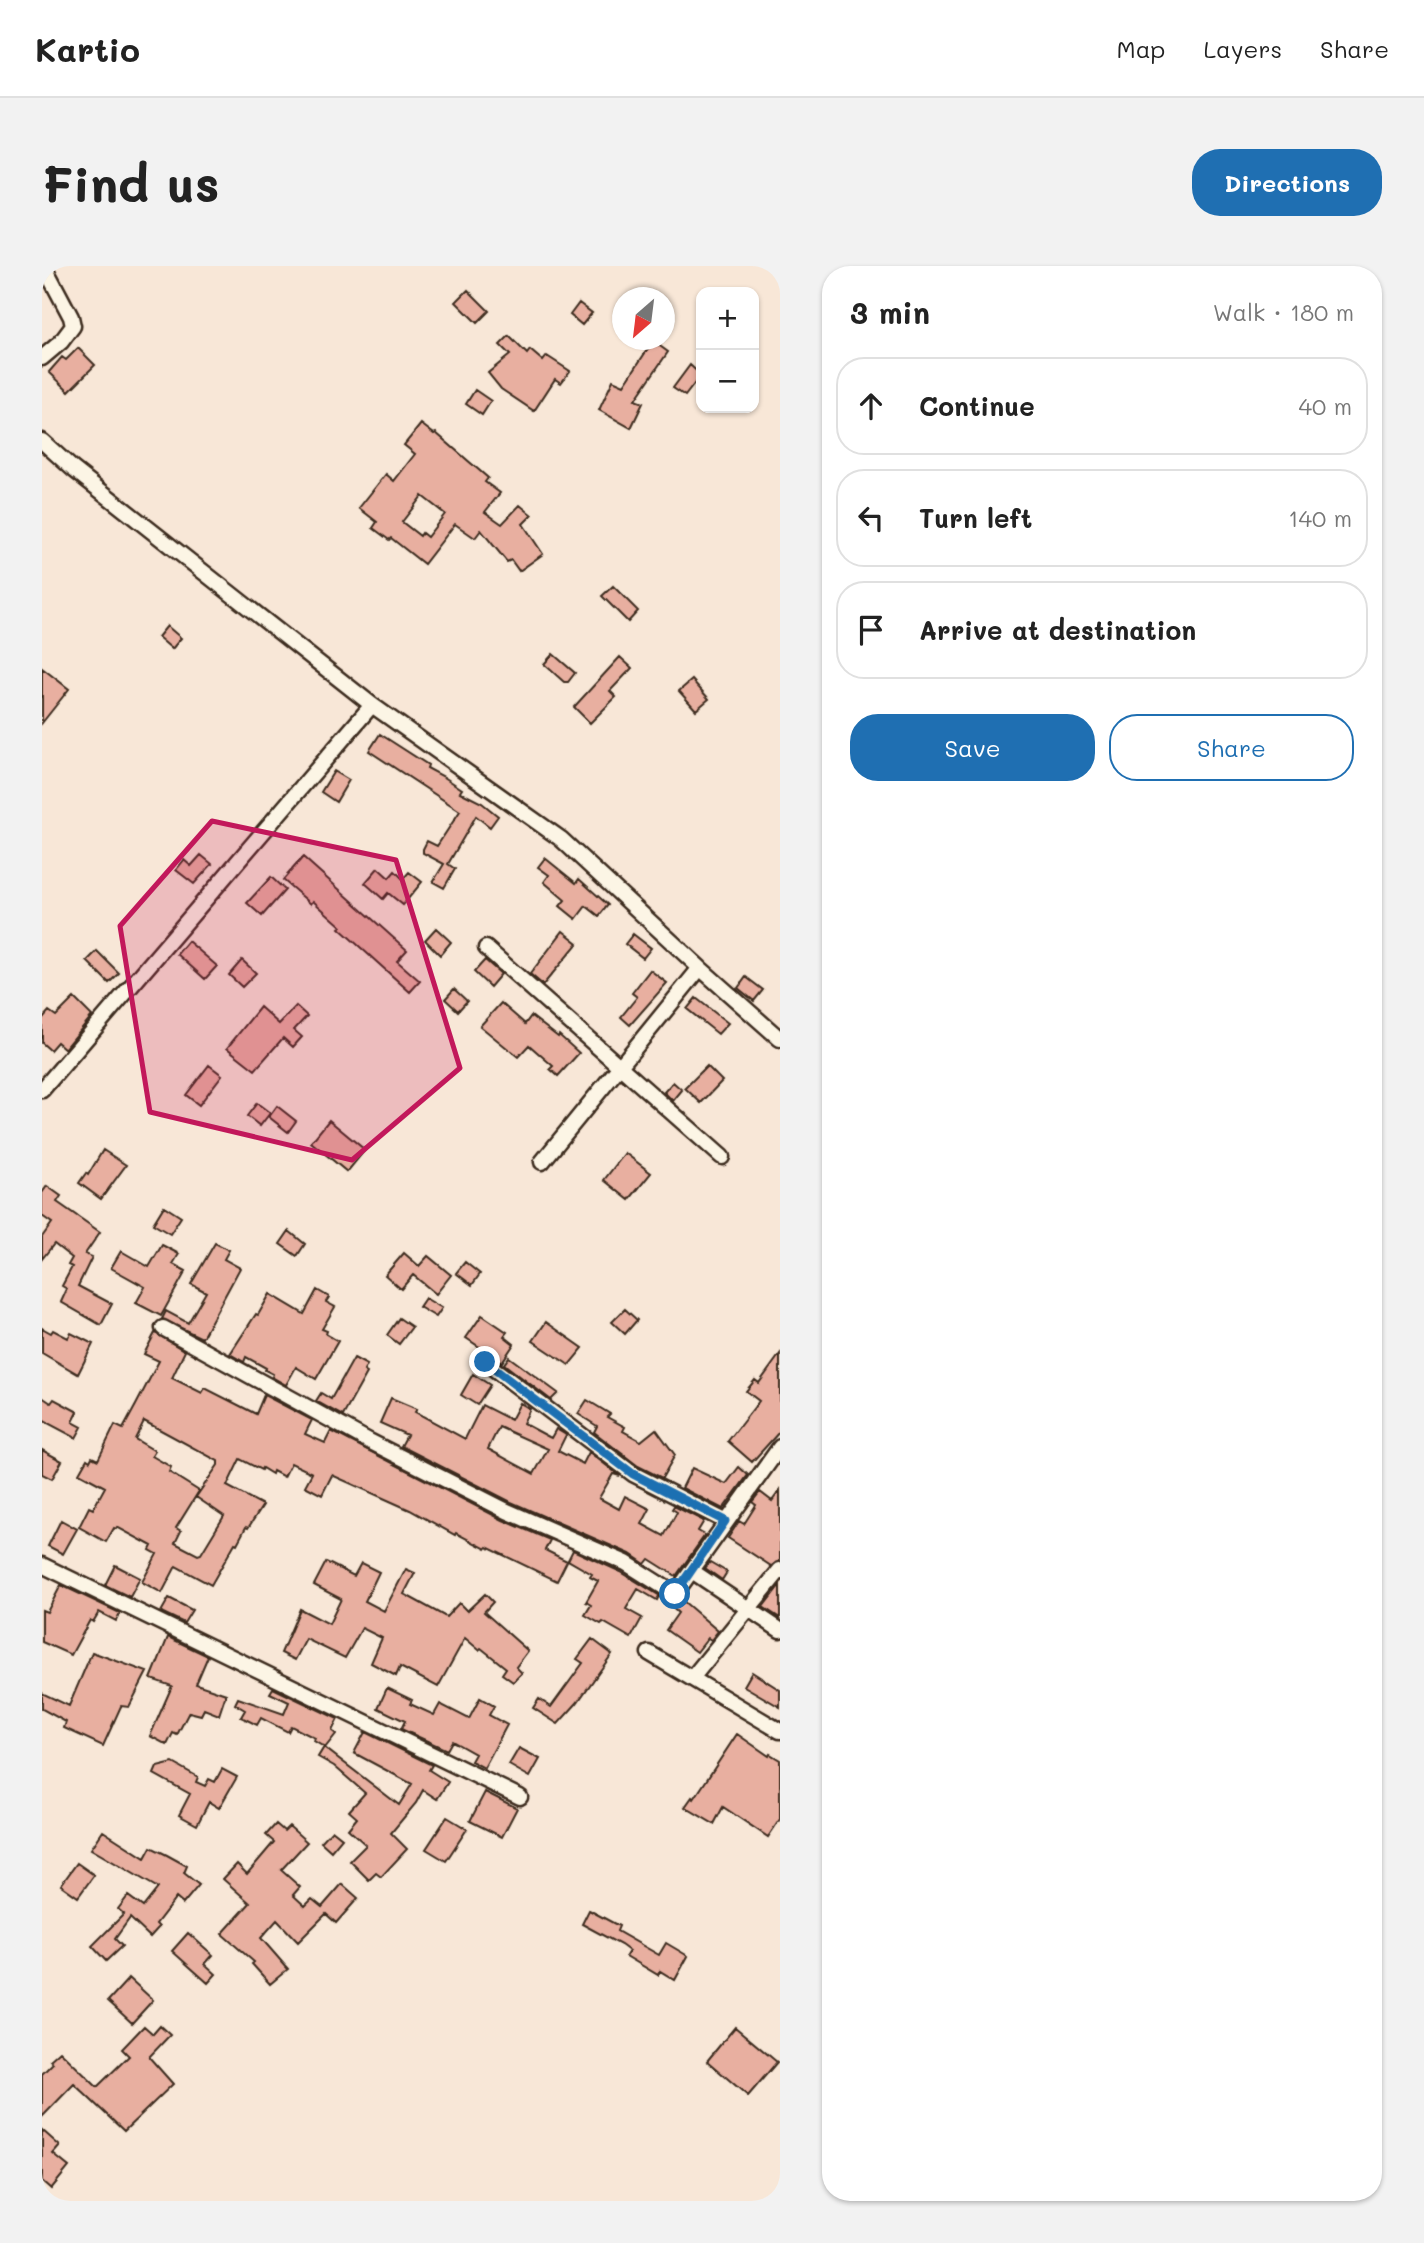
<!DOCTYPE html>
<meta charset="utf-8">
<style>
:root{--surface:#fff;--page:#f2f2f2;--text:#222;--muted:#767676;--line:#e0e0e0;--accent:#1f6fb2}
body{margin:0;font-family:Mali,sans-serif;background:var(--page);color:var(--text)}
.controls{position:absolute;right:21px;top:21px;display:grid;overflow:hidden;border-radius:14px;box-shadow:0 2px 5px #0004}
.controls button{width:63px;height:63px;display:grid;place-items:center;padding:0;border:0;border-bottom:2px solid var(--line);background:var(--surface);color:var(--text);font:35px sans-serif}
.compass{position:absolute;left:570px;top:21px;width:63px;height:63px;border-radius:50%;background:var(--surface);box-shadow:0 2px 5px #0004;rotate:208deg}
.stop{position:absolute;width:21px;height:21px;margin:-16px;border:5px solid #1f6fb2;border-radius:50%;background:#fff}
.stop.end{background:#1f6fb2;border-color:#fff;box-shadow:0 2px 7px #0008}
.list{margin:0;padding:0;list-style:none}
h2{display:flex;justify-content:space-between;align-items:center;height:91px;margin:0;padding:0 28px;font-size:30px}
h2 small{font-size:23px;font-weight:400;color:var(--muted)}
.list li{display:grid;grid-template-columns:46px 1fr auto;gap:21px;align-items:center;box-sizing:border-box;height:98px;margin:0 14px 14px;padding:0 14px;border:2px solid var(--line);border-radius:28px}
.list b{display:block;font-size:26px;white-space:nowrap}
.list em{font-size:23px;font-style:normal;color:var(--muted)}
.actions{display:flex;gap:14px;padding:21px 28px}
.actions a{flex:1;padding:16px 0;border:2px solid var(--accent);border-radius:28px;text-align:center;font-size:24px;color:var(--accent)}
.actions .main{background:var(--accent);color:#fff}
.icon{flex:none;width:38px;height:38px;fill:none;stroke:currentColor;stroke-width:2;stroke-linecap:round;stroke-linejoin:round}
.map{position:relative;flex:none;width:738px;height:1935px;overflow:hidden;border-radius:28px}
header{display:flex;align-items:center;gap:42px;box-sizing:border-box;height:98px;padding:0 35px;background:var(--surface);border-bottom:2px solid var(--line)}
header strong{font-size:33px}
nav{display:flex;gap:38px;margin-inline-start:auto;font-size:24px}
.intro{display:flex;align-items:center;justify-content:space-between;box-sizing:border-box;height:168px;padding:0 42px}
h1{margin:0;font-size:49px}
.button{padding:18px 32px;border-radius:28px;background:var(--accent);color:#fff;font-size:24px;font-weight:700}
main{display:flex;gap:42px;padding:0 42px}
aside{flex:1;background:var(--surface);border-radius:28px;box-shadow:0 2px 5px #0004}
.map>svg:first-child{display:block}
.building{fill:#e8afa0;stroke:#3b2a1e;stroke-width:2;fill-rule:evenodd}
.lines{fill:none;stroke-linecap:round;stroke-linejoin:round}
.street-casing{stroke:#3b2a1e;stroke-width:19}
.street{stroke:#fcf5e5;stroke-width:14}
.route{stroke:#1f6fb2;stroke-width:9}
.marked{fill:#c2185b;fill-opacity:0.2;stroke:#c2185b;stroke-width:5;stroke-linejoin:round}
</style>
<header>
<strong>Kartio</strong>
<nav><a>Map</a><a>Layers</a><a>Share</a></nav>
</header>
<div class="intro"><h1>Find us</h1><a class="button">Directions</a></div>
<main>
<div class="map">
<svg width="738" height="1935" viewBox="0 0 738 1935">
<rect width="100%" height="100%" fill="#f8e7d7"/>
<filter id="ink" filterUnits="userSpaceOnUse"><feTurbulence type="fractalNoise" baseFrequency=".0143" numOctaves="2"/><feDisplacementMap in="SourceGraphic" scale="14" xChannelSelector="R" yChannelSelector="G"/><feConvolveMatrix kernelMatrix="1 2 1 2 8 2 1 2 1" color-interpolation-filters="sRGB"/></filter>
<g filter="url(#ink)">
<path class="building" d="M426 24 447 45 435 57 414 36Z
M537 37 550 47 540 59 528 49Z
M467 70 485 88 488 84 501 95 505 90 528 105 519 117 513 113 492 145 459 123 446 107 468 89 458 79Z
M611 75 626 86 593 134 601 137 589 162 557 144 571 114 582 119Z
M36 82 53 99 27 125 7 106 20 91 24 94Z
M648 99 659 109 643 130 631 122Z
M433 124 449 135 440 149 424 138Z
M379 158 392 168 394 167 446 212 443 216 458 227 443 246 460 258 478 239 490 249 481 258 501 288 477 305 469 294 465 296 439 264 433 272 413 258 382 298 349 272 347 274 331 262 335 256 317 242 344 208 352 215 373 188 362 179ZM380 230 403 248 385 271 380 267 378 270 360 256Z
M571 320 596 345 586 356 560 330Z
M125 360 139 372 130 383 116 371Z
M511 388 533 407 526 416H522L502 398Z
M578 391 590 402 568 425 574 431 548 457 532 441Z
M0 402 27 423 0 457Z
M650 414 667 433 654 444 637 425Z
M338 468 386 499 385 502 402 511 420 523 418 526 440 537 456 550 448 561 434 550 406 598 413 603 402 622 391 616 402 598 381 587V583L385 575 395 580 418 545 327 485Z
M292 505 307 514 294 536 279 526Z
M159 589 170 598 152 618 134 604 142 594 149 600Z
M261 591 365 684 355 695 378 715 368 726 297 662 299 660 271 635 269 638 241 614Z
M503 592 534 617 537 613 566 639 557 650 544 640 534 653 518 640 523 634 502 616 507 609 496 601Z
M336 602 347 612 353 605 361 613 367 606 380 616 361 639 346 627 341 633 323 617Z
M229 611 243 624 220 650 205 637Z
M394 662 409 676 398 689 383 674Z
M521 665 536 677 501 719 488 708Z
M591 668 609 682 601 692 583 678Z
M146 675 175 700 163 713 135 688Z
M55 685 77 707 67 717 45 695Z
M200 694 214 707 200 721 187 709Z
M443 694 459 708 448 721 432 706Z
M608 704 625 717 588 759 579 751 595 731 590 727Z
M704 711 721 724 712 735 696 722Z
M412 723 425 735 416 745 403 733Z
M32 732 50 750 23 783 15 776 8 784 0 777V753L7 745 14 750Z
M654 732 686 757 676 768 645 743Z
M459 737 483 758 489 750 516 771 517 769 537 787 516 810 508 803 511 800 487 779 476 791 438 760Z
M254 740 265 750 252 764 260 771 251 781 241 772 213 804 185 782 218 741 237 758Z
M167 799 180 809 157 839 144 829Z
M665 800 680 815 659 837 643 822Z
M631 816 640 824 631 835 622 826Z
M215 837 228 847 218 860 205 850Z
M235 840 254 855 246 866 227 851Z
M287 854 323 884 305 906 269 876Z
M61 884 84 899 59 933 37 917 44 907 46 909Z
M583 887 609 907 587 934 562 914Z
M5 920 19 930 15 936 58 966 43 988 50 991 36 1020 70 1038 59 1059 19 1036 25 1023 20 1020 30 1001 26 999 30 992 12 978 0 993V971L10 957 0 950V927Z
M122 940 139 951 128 968 111 958Z
M247 965 263 978 255 990 238 978Z
M173 977 187 984 182 993 198 1002 160 1072 120 1053 124 1045 146 1057 164 1026 149 1018Z
M120 979 137 988 131 998 144 1005 119 1050 94 1037 103 1021 69 1002 79 985 107 1001Z
M362 987 377 1000 386 990 409 1009 394 1028 371 1009 359 1023 343 1009Z
M423 996 438 1008 430 1019 414 1007Z
M275 1024 287 1031 284 1036 293 1041 280 1063 285 1065 284 1068 296 1075 274 1113 254 1101 244 1119 230 1111 231 1108 223 1104 224 1102 204 1091 202 1096 188 1088 214 1048 216 1049 228 1028 262 1048Z
M383 1032 400 1042 394 1051 377 1041Z
M583 1043 595 1054 583 1068 570 1056Z
M440 1049 465 1066 462 1070 472 1078 460 1096 424 1072Z
M357 1052 370 1061 357 1078 345 1069Z
M504 1056 541 1082 527 1099 491 1075Z
M0 1062 9 1067 11 1064 26 1072 29 1067 51 1078 36 1108 0 1087Z
M113 1067 143 1085 130 1112 160 1127 163 1122 214 1148 222 1129 270 1154 263 1168 283 1177 289 1165 461 1254 508 1274 503 1284 525 1295 515 1315 445 1281 444 1283 414 1267 413 1269 368 1244 290 1209 280 1229 263 1220 270 1207 249 1197 242 1211 231 1205 230 1208 220 1202 219 1204 198 1193 185 1220 221 1239 206 1262 204 1261 195 1278 193 1277 169 1319 134 1300 120 1327 100 1316 115 1288 108 1284 110 1280 75 1261 74 1263 72 1262 64 1276 37 1261 47 1241 51 1243 63 1221 37 1207 45 1193 48 1195 50 1191 56 1194 73 1159 81 1163 94 1139 117 1095 102 1088ZM102 1155 176 1195V1199L154 1231 182 1250 159 1288 156 1289 133 1277 139 1265 134 1262 157 1225 127 1206 129 1201 110 1190 113 1185 93 1173Z
M738 1088V1165L710 1196 686 1175 717 1135 704 1125 713 1114 717 1117Z
M467 1091 516 1127 509 1134 462 1098Z
M312 1092 325 1099 322 1105 325 1107 301 1150 274 1135 279 1127 289 1133Z
M431 1108 448 1119 435 1139 419 1129Z
M0 1131 9 1137 12 1133 36 1146 31 1156 40 1161 34 1172 0 1154Z
M349 1132 375 1143 373 1146 423 1173 440 1139 469 1154 478 1137 488 1143 481 1157 507 1171 509 1172 514 1163 524 1169 516 1185 541 1198 547 1186 578 1210 571 1208 557 1232 577 1243 583 1230 608 1243 600 1258 622 1270 635 1246 630 1243 632 1240 662 1255 656 1265 663 1269 634 1310 607 1293 603 1298 588 1288 469 1236 359 1180 365 1169 338 1157ZM457 1161 506 1183 492 1208 446 1183Z
M545 1134 568 1148 565 1151 583 1161 581 1165 599 1175 614 1163 633 1189 620 1212 596 1200 552 1166 555 1160 536 1148Z
M0 1184 20 1195 10 1213 0 1208Z
M697 1201 706 1209 681 1243 640 1222 650 1202 684 1218Z
M738 1224V1295L729 1300 686 1272 697 1255 702 1258 714 1239 710 1236 718 1226 730 1235Z
M19 1254 35 1263 21 1288 6 1280Z
M531 1284 579 1306 628 1336 637 1337 640 1334 676 1365 669 1374 666 1372 655 1386 624 1364 636 1347 617 1330 615 1334 596 1323 584 1343 600 1352 589 1372 561 1356 559 1358 543 1349 549 1339 544 1336 556 1315 548 1311 550 1308 526 1294Z
M284 1296 312 1310 319 1297 337 1306 323 1335 342 1345 364 1303 373 1307 362 1328 404 1351 417 1337 425 1345 443 1328 451 1336 442 1346 486 1385 474 1401 480 1407 471 1416 460 1408 464 1402 439 1382 437 1384 423 1372 396 1421 358 1401 354 1410 329 1397 340 1372 320 1362 303 1392 264 1373 253 1394 239 1387 258 1343 287 1358 299 1333 272 1319Z
M668 1296 685 1306 680 1314 663 1302Z
M73 1299 98 1312 88 1331 63 1319Z
M19 1319 78 1347 74 1355 57 1346 51 1356 48 1354 29 1389 0 1376V1344L5 1346Z
M738 1319V1352L721 1341Z
M127 1332 150 1344 142 1357 119 1346Z
M126 1371 166 1390 154 1418 184 1428 177 1449 162 1443 159 1449 147 1446 135 1469 131 1467 125 1479 108 1470 130 1420 109 1413Z
M550 1373 570 1388 535 1437 516 1458 491 1442 497 1433 509 1441 541 1397 535 1393Z
M50 1386 105 1406 87 1441 79 1440 61 1480 22 1462 24 1456 0 1443V1427L27 1440Z
M710 1406 738 1424V1441L702 1420Z
M231 1422 296 1453 290 1465 294 1468 283 1482 357 1539 370 1518 312 1487 323 1466 390 1499 387 1504 406 1516 395 1533 381 1524 374 1537 349 1567 365 1583 339 1611 334 1607 327 1614 308 1595 324 1579 306 1563 315 1552 307 1545 323 1527 292 1500 276 1491 282 1481 272 1475 273 1472 249 1460 246 1466 219 1452 215 1459 199 1451 203 1444 193 1438 196 1432 242 1448 247 1436 228 1427Z
M345 1422 370 1434 368 1438 392 1449 398 1438 427 1453 438 1432 452 1440 447 1449 465 1459 442 1502 429 1495 433 1488 410 1475 405 1484 359 1463 363 1455 336 1442Z
M695 1468 727 1490 728 1488 738 1494V1553L726 1571 681 1541 672 1558 643 1541 650 1531 652 1533Z
M477 1482 498 1493 488 1511 467 1499Z
M131 1497 156 1511 154 1516 163 1520 167 1513 173 1516 180 1503 195 1511 177 1542 167 1536 155 1559 137 1549 148 1528 112 1508 115 1501Z
M443 1526 475 1542 460 1571 428 1555Z
M405 1551 425 1563 404 1595 384 1583Z
M234 1558 242 1565 247 1560 265 1576 239 1604 258 1621 251 1629 263 1640 270 1633 280 1641 300 1618 316 1632 294 1657 284 1648 256 1676 235 1654 219 1672 246 1703 228 1718 210 1698 212 1696 180 1668 208 1637 181 1613 195 1598 205 1608 232 1576 224 1569Z
M290 1564 300 1572 289 1585 279 1576Z
M61 1565 103 1592 109 1581 125 1589 145 1600 142 1607 157 1619 141 1638 134 1632 114 1658 117 1661 108 1671 88 1652 73 1673 80 1680 64 1695 50 1680 82 1648 76 1643 86 1630 101 1641 116 1622 49 1583Z
M35 1597 52 1609 36 1631 19 1619Z
M547 1644 577 1660 575 1665 617 1689 624 1677 646 1690 633 1714 618 1705 616 1709 584 1690 587 1685 579 1679 540 1658Z
M146 1667 171 1689 163 1698 174 1708 166 1717 130 1685Z
M87 1712 111 1734 90 1757 66 1735Z
M102 1760 111 1768 118 1760 128 1769 107 1791 131 1818 82 1865 32 1818 0 1851V1808L11 1797 8 1794 18 1785 55 1821 87 1790 80 1783Z
M693 1761 735 1796 706 1830 665 1795Z
M0 1864 18 1880 11 1888 27 1901 9 1923 0 1915Z"/>
<g class="lines">
<defs>
<path id="street" d="M0 92 19 76 31 60 29 51 2 0
M0 175 31 203 330 439 519 573 658 702 738 773
M444 682 680 891
M0 824 330 439
M500 896 658 702
M121 1062 327 1175 465 1245 584 1297 633 1328 738 1181
M443 1096 591 1208 683 1255
M0 1299 478 1531
M650 1305 738 1364
M607 1387 738 1465
M650 1412 738 1304"/>
</defs>
<use href="#street" class="street-casing"/>
<use href="#street" class="street"/>
</g>
</g>
<g class="lines" filter="url(#ink)">
<path class="route" d="M443 1096 591 1208 683 1255 633 1328"/>
</g>
<path class="marked" d="M170 555 354 594 418 802 310 894 108 846 78 660Z"/>
</svg>
<div class="controls">
<button>+</button>
<button>−</button>
</div>
<svg class="compass" viewBox="-18 -18 36 36"><path d="M0-13l5 13h-10z" fill="#e53935"/><path d="M0 13l5-13h-10z" fill="#767676"/></svg>
<div class="stop" style="left:633px;top:1328px"></div>
<div class="stop end" style="left:443px;top:1096px"></div>
</div>
<aside>
<h2>3 min<small>Walk · 180 m</small></h2>
<ul class="list">
<li><svg class="icon" aria-label="ahead" viewBox="0 0 24 24"><path d="M12 20V5M6 11l6-6 6 6"/></svg><div><b>Continue</b></div><em>40 m</em></li>
<li><svg class="icon" aria-label="left" viewBox="0 0 24 24"><path d="M17 20v-9H6M10 6l-5 5 5 5"/></svg><div><b>Turn left</b></div><em>140 m</em></li>
<li><svg class="icon" aria-label="arrive" viewBox="0 0 24 24"><path d="M6 21V4h12l-3 4 3 4H6"/></svg><div><b>Arrive at destination</b></div></li>
</ul>
<div class="actions"><a class="main">Save</a><a>Share</a></div>
</aside>
</main>
